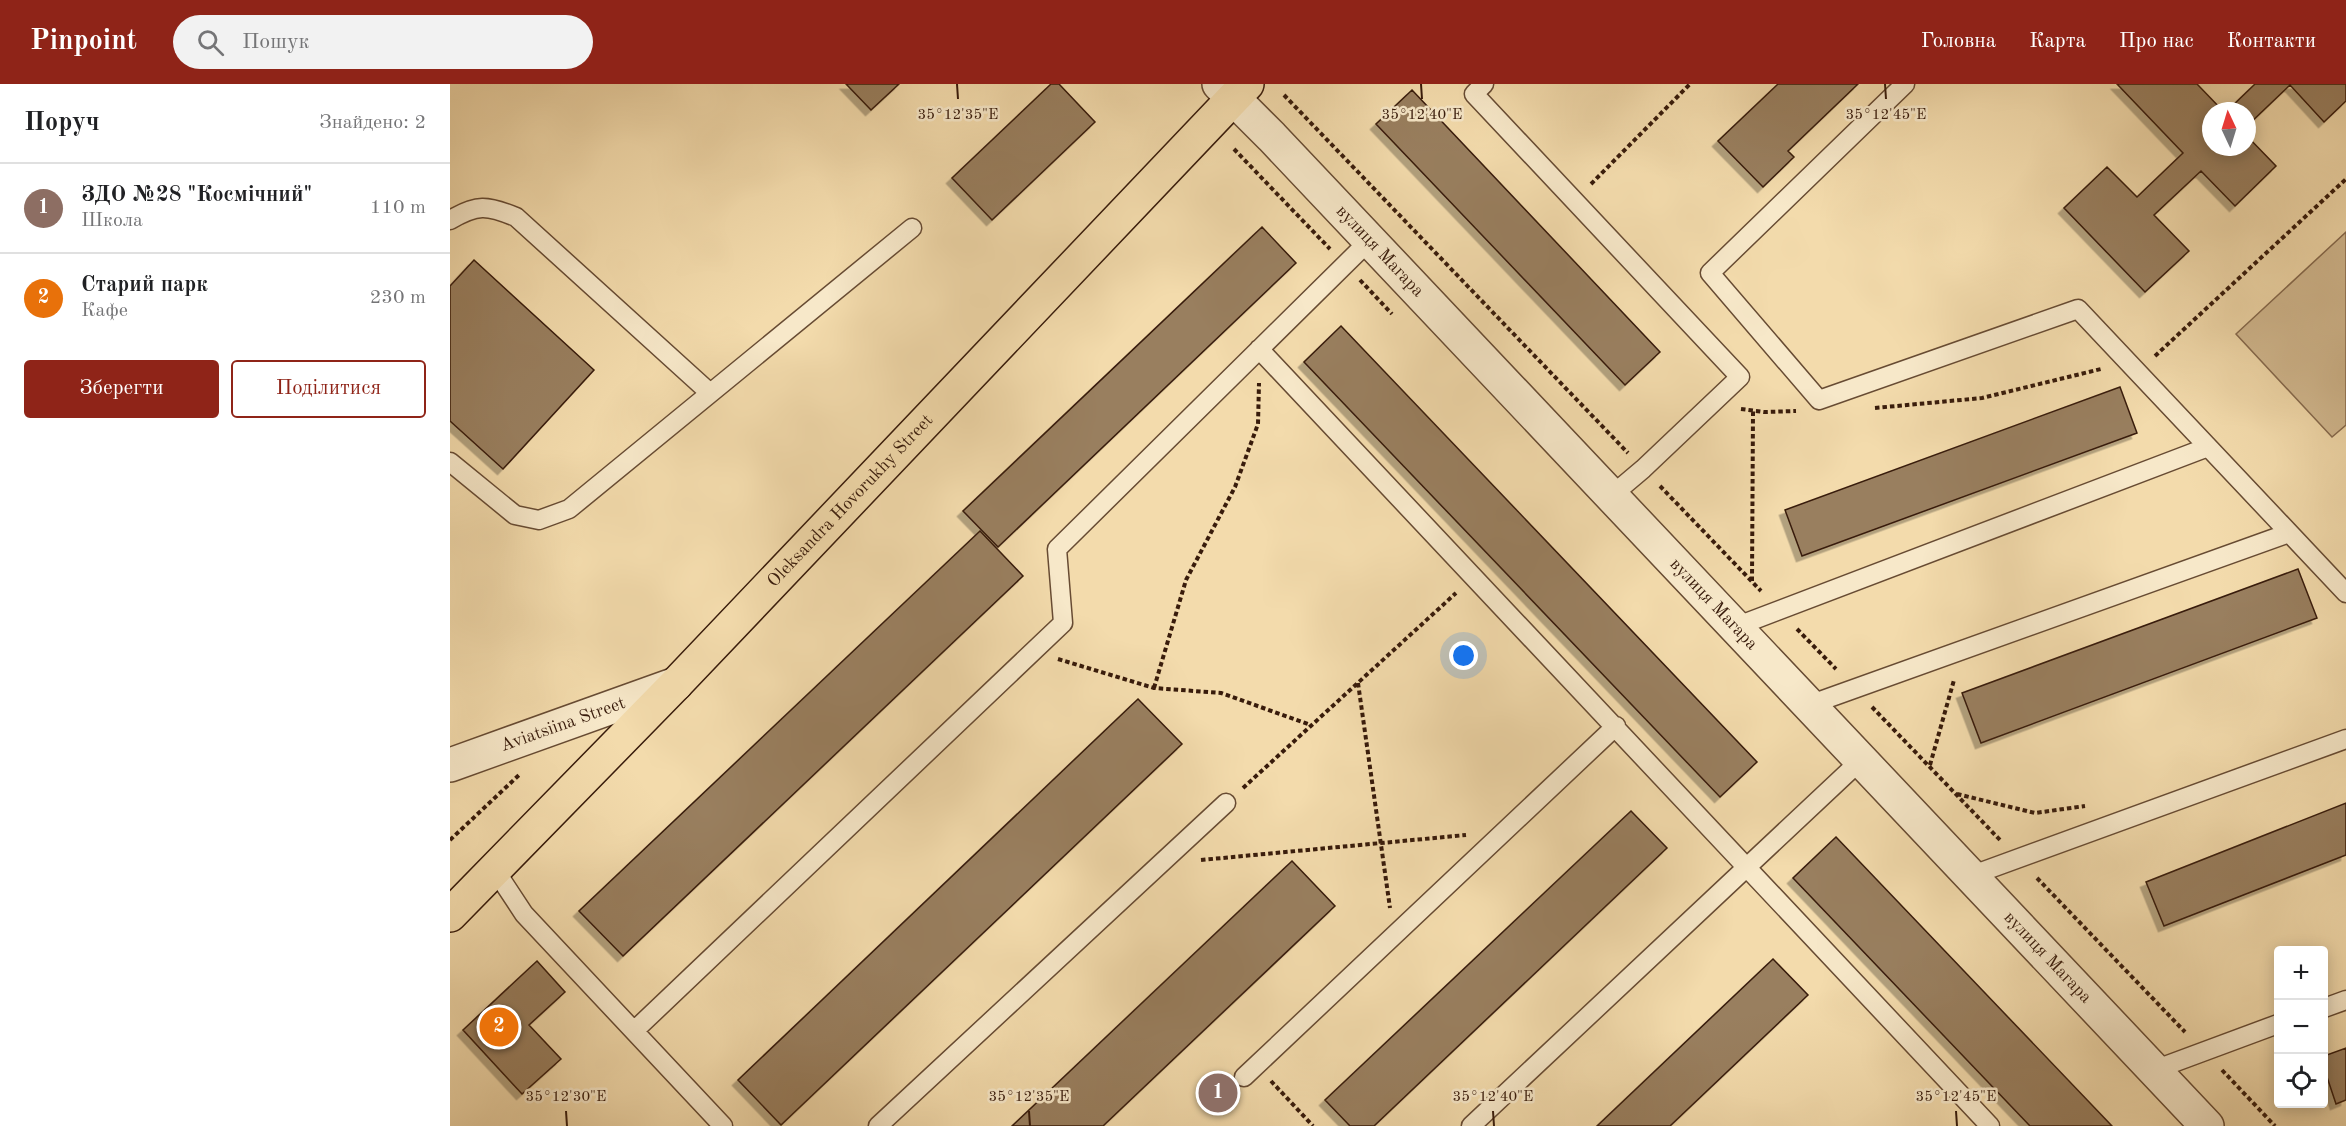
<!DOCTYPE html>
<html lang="uk">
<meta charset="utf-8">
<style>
:root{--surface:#fff;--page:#f2f2f2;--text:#202124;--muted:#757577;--line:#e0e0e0;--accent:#8f2418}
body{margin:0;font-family:"Old Standard TT",serif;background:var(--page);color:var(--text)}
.controls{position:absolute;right:18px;bottom:18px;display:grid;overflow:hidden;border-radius:6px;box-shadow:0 3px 15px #0003}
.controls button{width:54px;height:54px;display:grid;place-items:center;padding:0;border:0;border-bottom:2px solid var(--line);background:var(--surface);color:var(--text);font:30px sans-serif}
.compass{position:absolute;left:1752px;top:18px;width:54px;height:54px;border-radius:50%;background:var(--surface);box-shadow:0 3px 15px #0003;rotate:356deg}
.you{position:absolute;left:1014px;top:572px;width:21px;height:21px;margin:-15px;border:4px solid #fff;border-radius:50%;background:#1a73e8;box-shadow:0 0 0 9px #1a73e833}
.badge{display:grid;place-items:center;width:39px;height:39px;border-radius:50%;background:var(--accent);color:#fff;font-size:20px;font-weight:700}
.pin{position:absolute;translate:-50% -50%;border:3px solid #fff;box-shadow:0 2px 6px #0006}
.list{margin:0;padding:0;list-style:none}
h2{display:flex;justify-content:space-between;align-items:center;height:78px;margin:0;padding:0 24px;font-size:26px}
h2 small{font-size:20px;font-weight:400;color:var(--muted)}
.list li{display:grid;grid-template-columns:39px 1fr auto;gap:18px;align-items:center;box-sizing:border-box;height:90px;padding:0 24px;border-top:2px solid var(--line)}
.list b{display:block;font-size:22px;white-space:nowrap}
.list p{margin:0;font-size:20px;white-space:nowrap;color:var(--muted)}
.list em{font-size:20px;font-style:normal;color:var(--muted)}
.actions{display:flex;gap:12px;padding:18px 24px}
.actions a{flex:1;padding:14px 0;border:2px solid var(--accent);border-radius:6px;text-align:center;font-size:21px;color:var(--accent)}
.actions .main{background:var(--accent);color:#fff}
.icon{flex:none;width:33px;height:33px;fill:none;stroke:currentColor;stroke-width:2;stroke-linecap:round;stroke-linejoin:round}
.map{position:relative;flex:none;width:1896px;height:1042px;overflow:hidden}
header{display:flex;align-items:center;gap:36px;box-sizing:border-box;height:84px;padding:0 30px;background:var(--accent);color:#fff}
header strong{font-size:28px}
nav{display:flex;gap:33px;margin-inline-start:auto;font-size:21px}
.search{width:420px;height:54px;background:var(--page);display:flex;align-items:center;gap:15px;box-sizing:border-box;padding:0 21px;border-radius:33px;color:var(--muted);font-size:22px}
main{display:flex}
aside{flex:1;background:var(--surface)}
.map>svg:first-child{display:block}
.grass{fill:#d3ba91;stroke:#866a4e;stroke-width:1.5}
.building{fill:#997f5f;stroke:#381b0b;stroke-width:1.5;filter:url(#shadow)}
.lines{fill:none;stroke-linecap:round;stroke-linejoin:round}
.service-casing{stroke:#674b33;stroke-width:21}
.minor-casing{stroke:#674b33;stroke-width:36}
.primary-casing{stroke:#381b0b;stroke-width:36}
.path{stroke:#381b0b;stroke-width:4;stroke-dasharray:4.5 3;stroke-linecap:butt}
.service{stroke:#f7e8c9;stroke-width:18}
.minor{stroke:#f7e8c9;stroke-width:33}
.primary{stroke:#f3dbac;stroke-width:33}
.ticks{fill:none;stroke:#381b0b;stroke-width:2}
.labels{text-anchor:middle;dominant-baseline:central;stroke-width:5;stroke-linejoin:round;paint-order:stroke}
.street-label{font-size:18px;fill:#381b0b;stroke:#f7e8c9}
.ticks-label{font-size:15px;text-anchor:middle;fill:#381b0b;stroke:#f7e8c9;stroke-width:5;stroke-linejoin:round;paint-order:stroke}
</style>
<header>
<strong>Pinpoint</strong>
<div class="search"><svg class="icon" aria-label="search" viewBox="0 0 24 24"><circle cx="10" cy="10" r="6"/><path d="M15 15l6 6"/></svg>Пошук</div>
<nav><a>Головна</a><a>Карта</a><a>Про нас</a><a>Контакти</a></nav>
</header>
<main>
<aside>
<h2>Поруч<small>Знайдено: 2</small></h2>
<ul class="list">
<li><span class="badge" style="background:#8d6e63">1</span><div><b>ЗДО №28 &quot;Космічний&quot;</b><p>Школа</p></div><em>110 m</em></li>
<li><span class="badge" style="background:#e8710a">2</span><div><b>Старий парк</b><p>Кафе</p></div><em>230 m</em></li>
</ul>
<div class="actions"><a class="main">Зберегти</a><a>Поділитися</a></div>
</aside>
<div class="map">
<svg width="1896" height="1042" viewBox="0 0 1896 1042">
<defs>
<filter id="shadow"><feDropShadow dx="-5.5" dy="5.5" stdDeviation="0" flood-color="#0004"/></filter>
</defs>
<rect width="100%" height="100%" fill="#f3dbac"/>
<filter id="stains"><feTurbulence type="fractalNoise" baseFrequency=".00333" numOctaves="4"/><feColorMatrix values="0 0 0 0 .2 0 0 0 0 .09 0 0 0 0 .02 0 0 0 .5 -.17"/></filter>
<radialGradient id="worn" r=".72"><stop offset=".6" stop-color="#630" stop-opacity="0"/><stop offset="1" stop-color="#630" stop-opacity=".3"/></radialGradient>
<path class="grass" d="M1896 148V341L1882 353 1786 250Z"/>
<path class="building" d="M396 0H449L421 26Z
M601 0H609L645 38 542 136 502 94Z
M1328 0H1408L1338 67 1344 73 1313 103 1268 57Z
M1667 0H1747L1773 27H1761V63H1797V52L1826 82 1785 122 1751 87 1704 131 1739 167 1695 208 1614 124 1657 83 1687 113 1733 69Z
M1805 0H1896V17L1874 38 1840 1 1797 42V27H1777Z
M962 6 1210 268 1175 301 926 40Z
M812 143 846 179 548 463 513 427Z
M24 176 144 286 53 385 0 337V202Z
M891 242 1307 678 1270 713 854 278Z
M1670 303 1687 349 1352 472 1335 426Z
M530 447 573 492 173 872 129 827Z
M1848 485 1867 534 1531 659 1512 609Z
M688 615 732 660 331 1041 288 996Z
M1896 719V771L1714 842 1696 798Z
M1181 727 1217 764 924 1042H900L875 1016Z
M1386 753 1662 1042H1580L1343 794Z
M842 777 885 822 653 1042H562Z
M1323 875 1358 911 1220 1042H1147Z
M87 877 115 908 79 941 111 975 72 1010 13 946Z
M1896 964V1016L1886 1020 1874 984V972Z"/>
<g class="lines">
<defs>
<path id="service" d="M1034 0 1024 10 1290 293 1193 385 1161 412
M1455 0 1260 189 1369 316 1628 225 1896 509
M0 136C27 120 37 121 66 133L260 309
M809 265 1540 1042
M0 378 65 431 89 436 119 425 462 144
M1285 543 1758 363
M1359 621 1839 449
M45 786 74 830 273 1042
M1520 792 1896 655
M1874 924 1896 916
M184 947 613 539 607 465 920 156
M1704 986 1828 940
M794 993 1166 642
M428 1042 776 719
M1021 1042 1411 676"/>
<g id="minor">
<path id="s1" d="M769 0 822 53 1757 1042"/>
<path id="s2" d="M0 681 226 600"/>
</g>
<g id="primary">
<path id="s3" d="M0 831 226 600 797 0"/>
</g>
</defs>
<use href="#service" class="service-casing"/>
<use href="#minor" class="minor-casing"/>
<use href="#primary" class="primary-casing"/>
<path class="path" d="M834 11 1178 369
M784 65 880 165
M1141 100 1240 0
M910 196 942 230
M1705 272 1896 95
M1425 324 1532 314 1651 285
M1291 325 1314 328 1346 327
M1210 402 1311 507
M1302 497 1303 327
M1347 545 1386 585
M608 575 704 604 771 609 861 641
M908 599 940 824
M704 604 736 496 785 403 808 340 809 299
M1422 623 1550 756
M1480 681 1504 596
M793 704 1006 509
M1507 710 1585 729 1635 722
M0 756 69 691
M751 776 1016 751
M1587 794 1735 948
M1772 986 1825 1042
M821 997 863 1042"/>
<use href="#service" class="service"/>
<use href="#minor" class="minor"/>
<use href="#primary" class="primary"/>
</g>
<path class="ticks" d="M507 0 508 15M971 0 972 15M1435 0 1436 15M116 1027 117 1042M579 1027 580 1042M1043 1027 1044 1042M1506 1027 1507 1042"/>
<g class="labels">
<g class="street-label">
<text stroke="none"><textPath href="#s1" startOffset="232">вулиця Магара</textPath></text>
<text stroke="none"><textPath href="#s3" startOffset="576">Oleksandra Hovorukhy Street</textPath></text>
<text stroke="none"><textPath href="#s1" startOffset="718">вулиця Магара</textPath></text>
<text stroke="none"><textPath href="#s2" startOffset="120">Aviatsiina Street</textPath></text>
<text stroke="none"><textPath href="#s1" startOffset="1204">вулиця Магара</textPath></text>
</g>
</g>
<g class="ticks-label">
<text x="508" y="35">35°12'35"E</text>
<text x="972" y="35">35°12'40"E</text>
<text x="1436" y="35">35°12'45"E</text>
<text x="116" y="1017">35°12'30"E</text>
<text x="579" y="1017">35°12'35"E</text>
<text x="1043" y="1017">35°12'40"E</text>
<text x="1506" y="1017">35°12'45"E</text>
</g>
<rect width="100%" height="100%" filter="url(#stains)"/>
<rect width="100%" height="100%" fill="url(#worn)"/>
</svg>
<div class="controls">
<button>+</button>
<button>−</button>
<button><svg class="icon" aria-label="locate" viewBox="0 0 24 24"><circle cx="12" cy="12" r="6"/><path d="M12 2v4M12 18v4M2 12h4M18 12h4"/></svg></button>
</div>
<svg class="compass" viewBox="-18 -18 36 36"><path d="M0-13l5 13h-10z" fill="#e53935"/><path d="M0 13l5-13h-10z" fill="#757577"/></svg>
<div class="you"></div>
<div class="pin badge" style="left:768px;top:1009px;background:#8d6e63">1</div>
<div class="pin badge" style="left:49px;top:943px;background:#e8710a">2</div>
</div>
</main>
